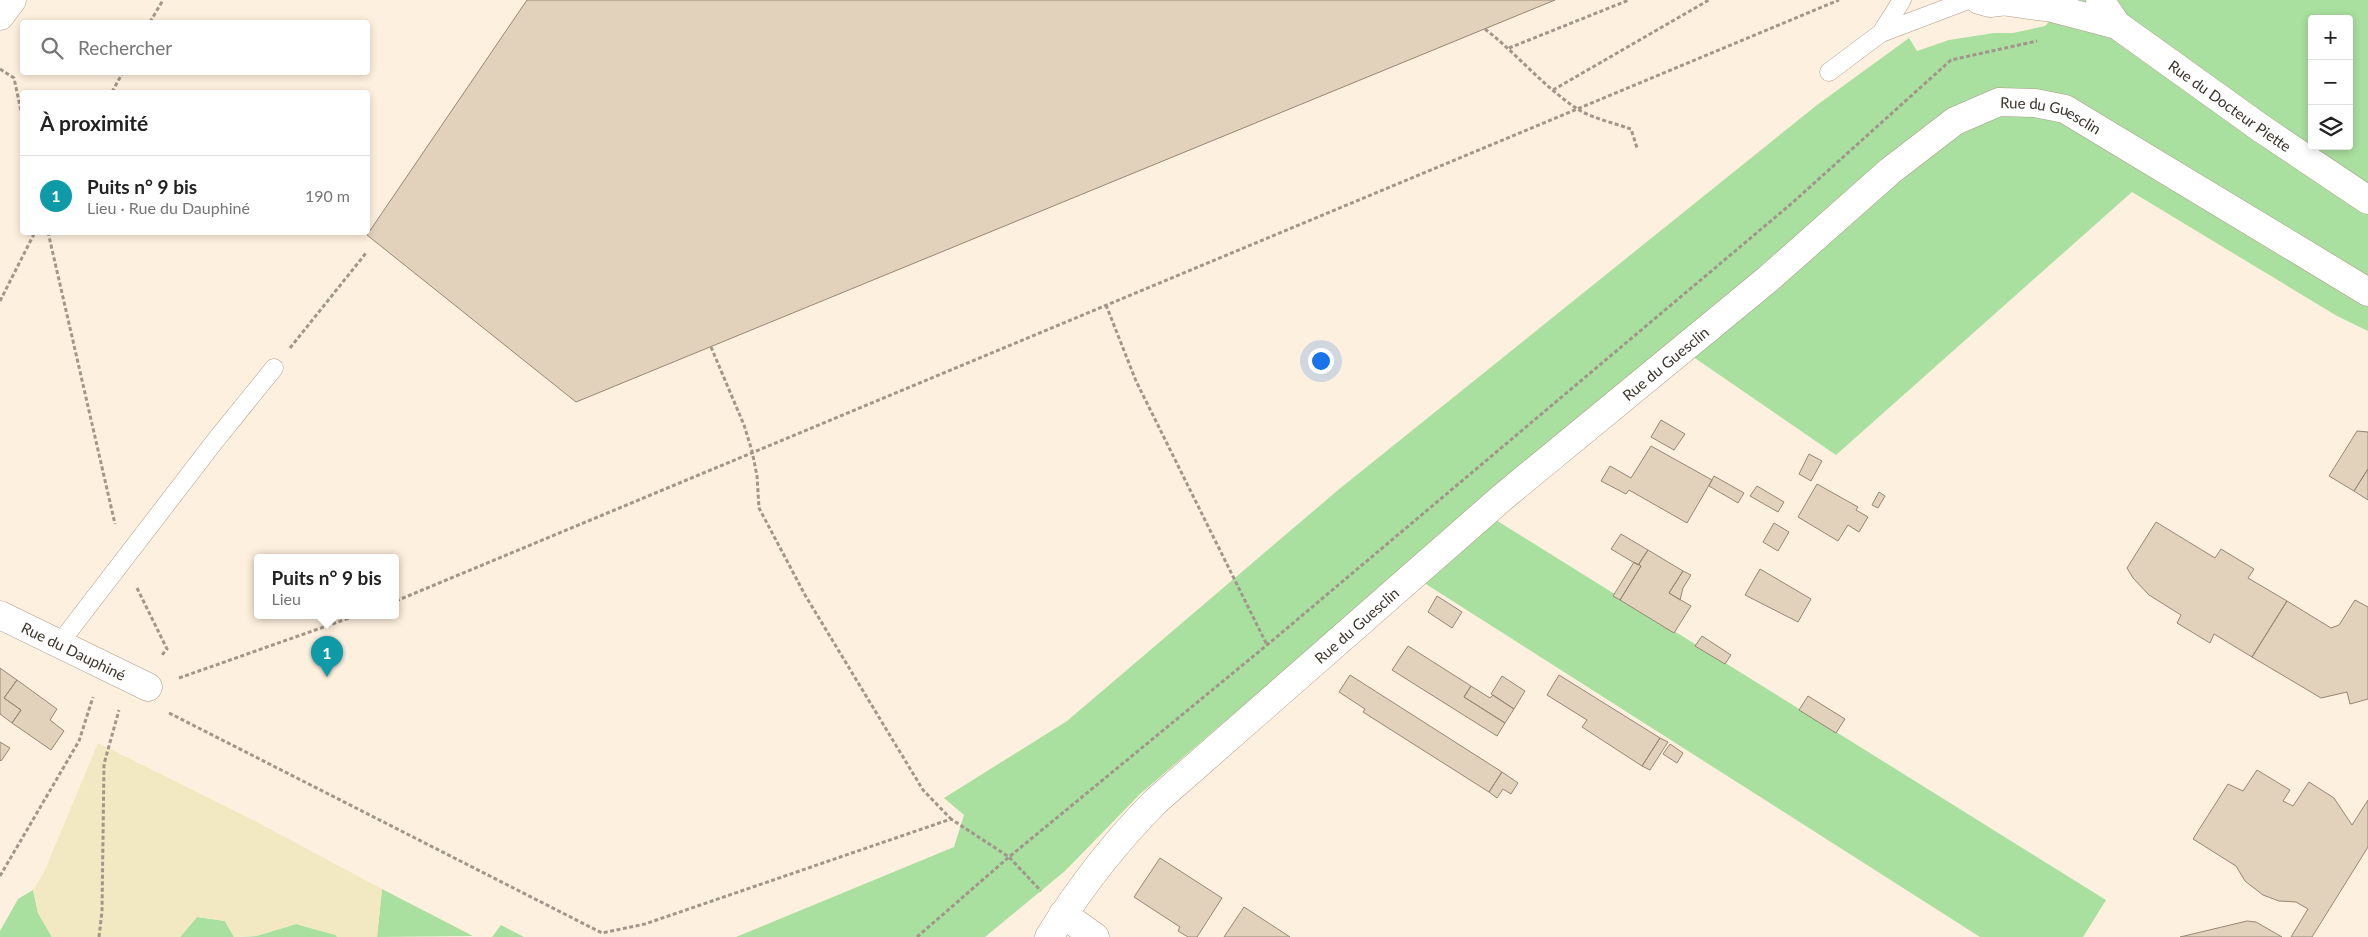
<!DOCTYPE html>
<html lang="fr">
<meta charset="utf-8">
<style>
:root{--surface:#fff;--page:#f6f6f6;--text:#222;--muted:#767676;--line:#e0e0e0;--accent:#db2777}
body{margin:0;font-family:Lato,sans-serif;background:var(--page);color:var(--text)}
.controls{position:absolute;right:15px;top:15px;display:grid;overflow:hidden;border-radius:5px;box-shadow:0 2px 8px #0003}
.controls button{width:45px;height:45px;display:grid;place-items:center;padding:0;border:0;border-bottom:1px solid var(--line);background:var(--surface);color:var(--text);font:25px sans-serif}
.you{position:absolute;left:1320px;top:360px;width:18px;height:18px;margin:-12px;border:4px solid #fff;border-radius:50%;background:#1a73e8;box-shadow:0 0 0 8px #1a73e833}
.badge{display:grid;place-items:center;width:32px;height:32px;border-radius:50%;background:var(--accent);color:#fff;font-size:16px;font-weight:700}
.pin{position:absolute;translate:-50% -41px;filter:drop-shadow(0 1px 2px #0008)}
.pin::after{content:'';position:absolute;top:26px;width:18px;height:15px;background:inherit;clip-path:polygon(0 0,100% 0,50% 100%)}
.popup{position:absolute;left:254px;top:554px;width:145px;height:65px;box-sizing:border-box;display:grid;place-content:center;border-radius:5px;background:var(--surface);filter:drop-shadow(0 1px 4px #0005);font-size:16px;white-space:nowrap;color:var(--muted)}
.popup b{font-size:19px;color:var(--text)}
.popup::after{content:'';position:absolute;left:50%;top:100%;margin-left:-10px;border:10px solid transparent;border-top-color:var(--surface)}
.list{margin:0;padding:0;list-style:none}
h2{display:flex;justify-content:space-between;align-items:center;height:65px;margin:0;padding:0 20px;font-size:21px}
h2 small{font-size:16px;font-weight:400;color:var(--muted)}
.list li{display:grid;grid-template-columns:32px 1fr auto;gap:15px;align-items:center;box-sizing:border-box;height:80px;padding:0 20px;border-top:1px solid var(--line)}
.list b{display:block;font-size:19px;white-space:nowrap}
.list p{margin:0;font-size:16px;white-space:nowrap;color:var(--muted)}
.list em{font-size:16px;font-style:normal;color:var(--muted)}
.icon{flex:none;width:28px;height:28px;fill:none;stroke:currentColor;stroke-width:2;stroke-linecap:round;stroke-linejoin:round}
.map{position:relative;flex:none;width:2368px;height:937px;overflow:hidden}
.search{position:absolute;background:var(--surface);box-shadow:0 2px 8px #0003;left:20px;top:20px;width:350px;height:55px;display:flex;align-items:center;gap:12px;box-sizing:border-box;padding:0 18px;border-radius:5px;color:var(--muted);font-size:19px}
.panel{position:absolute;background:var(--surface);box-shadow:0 2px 8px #0003;left:20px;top:90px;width:350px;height:145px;border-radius:5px}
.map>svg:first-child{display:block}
.green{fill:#a9df9f;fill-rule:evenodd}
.sand{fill:#f2e9c3}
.building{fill:#e3d2bb;stroke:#978772}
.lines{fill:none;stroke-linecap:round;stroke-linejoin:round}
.service-casing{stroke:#ad9c87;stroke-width:19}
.minor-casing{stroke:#ad9c87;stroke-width:29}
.tertiary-casing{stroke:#ad9c87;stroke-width:29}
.path{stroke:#a19689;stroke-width:3;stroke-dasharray:4 2.5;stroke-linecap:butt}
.service{stroke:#fff;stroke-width:18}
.minor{stroke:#fff;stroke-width:28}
.tertiary{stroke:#fff;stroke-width:28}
.labels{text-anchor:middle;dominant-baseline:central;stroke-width:4;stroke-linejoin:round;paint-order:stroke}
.street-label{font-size:15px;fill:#3b342b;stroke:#fff}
</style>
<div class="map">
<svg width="2368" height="937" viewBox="0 0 2368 937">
<rect width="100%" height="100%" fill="#fef0de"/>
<path class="green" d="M2068 0H2368V331L2337 316 2132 192 1836 455 1686 352 1495 490 1140 794 1065 871 985 937H736L954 847 964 815 944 798 1067 721 1338 490 1817 105 1909 38 1917 51 1949 40 1994 33H2013L2045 26ZM2312 19H2349V146H2312Z
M1491 517 2106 900 2083 937H1980L1418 579Z
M382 889 473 936 377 937Z
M33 890 38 913 52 937H0V931L18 899Z
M197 917 225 921 234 937H180Z
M296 924 336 935 337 937H240L256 936Z
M501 925 524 937H492Z"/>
<path class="sand" d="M98 743 253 820 382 889 377 937H337L336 935 296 924 256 936 234 937 225 921 197 917 180 937H52L38 913 33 890 44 872Z"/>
<path class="building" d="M527 0H1555L576 402 367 235Z
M1661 420 1685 434 1674 450 1651 437Z
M2357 431 2368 432V469L2354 491 2329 476Z
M1651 446 1712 480 1687 523 1629 490 1626 494 1601 481 1610 466 1631 478Z
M1809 454 1822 461 1811 481 1799 474Z
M2368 469V500L2354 491Z
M1714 476 1744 493 1738 503 1709 486Z
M1817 484 1858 507 1856 510 1868 517 1859 532 1848 525 1838 541 1798 517Z
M1757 486 1784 502 1778 512 1750 496Z
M1879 492 1885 496 1878 508 1872 505Z
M2156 522 2215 558 2221 549 2254 569 2248 578 2287 601 2252 657 2214 634 2210 643 2177 623 2181 615 2149 595 2133 578 2127 568Z
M1774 523 1789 532 1778 551 1763 542Z
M1621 534 1648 550 1638 565 1611 549Z
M1648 550 1683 571 1669 593 1691 606 1674 633 1620 600 1641 566 1639 564Z
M1634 562 1641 566 1620 600 1613 596Z
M1760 569 1811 599 1798 622 1745 595Z
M1683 571 1691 575 1683 588 1680 600 1669 593Z
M1437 596 1462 612 1452 628 1428 612Z
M2355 600 2368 607V699L2350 704 2347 692 2321 698 2252 657 2287 601 2331 628 2339 625Z
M1702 636 1731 655 1725 664 1695 646Z
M1408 646 1471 686 1464 697 1505 723 1497 736 1392 670Z
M0 668 17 680 4 698 21 710 12 723 0 714Z
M1350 675 1502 772 1489 792 1363 712 1365 709 1339 692Z
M1559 675 1660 738 1642 766 1582 727 1587 720 1547 695Z
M1502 676 1525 691 1514 709 1491 694Z
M17 680 57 709 50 720 64 731 51 750 12 723 21 710 4 698Z
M1471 686 1490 698 1493 695 1514 709 1505 723 1464 697Z
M1808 696 1845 719 1836 733 1799 710Z
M1660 738 1668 742 1650 770 1642 766Z
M0 742 10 748 1 761 0 760Z
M1670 744 1683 753 1677 763 1663 754Z
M2257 770 2290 790 2283 801 2293 806 2309 782 2334 798 2352 825 2368 800V847L2312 937H2291L2308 909 2296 902 2279 901 2263 895 2245 881 2236 866 2193 839 2228 784 2243 791Z
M1502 772 1518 783 1511 794 1503 789 1497 798 1489 792Z
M1160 858 1222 898 1197 937H1188L1178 931 1180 927 1134 897Z
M1244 907 1290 937H1224Z
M2247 921 2256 922 2282 937H2180Z"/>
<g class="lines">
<defs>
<path id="service" d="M1881 33 1902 0
M1829 72 1881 33 1968 0
M59 644 215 441 274 368"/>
<g id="minor">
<path d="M0 16 12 0"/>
<path id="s1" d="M0 615 148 687"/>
<path d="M1063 914 1095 937"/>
<path id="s2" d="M1049 937C1079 889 1116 841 1156 801L1504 496 1768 279 1890 171 1955 121 1999 102 2035 103 2065 109 2368 292"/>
</g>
<g id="tertiary">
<path d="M1979 0 1990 3 2015 0"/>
<path id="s3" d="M2100 0 2117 25 2262 129 2368 200"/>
<path d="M2008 2 2052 8 2117 25"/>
</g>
</defs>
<use href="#service" class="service-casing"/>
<use href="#minor" class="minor-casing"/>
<use href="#tertiary" class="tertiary-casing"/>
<path class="path" d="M150 22 163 0
M1485 29C1517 54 1543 86 1576 108 1591 118 1614 123 1631 129L1637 148
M1509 48 1629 0
M0 69 14 78 22 116
M1553 90 1709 0
M112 92 123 72
M48 232 115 524
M0 301 35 232
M1106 305 1136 381 1267 645
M711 347 744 425 752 451 757 476 759 508 805 595 923 790 951 819
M290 348 366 253
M137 588 167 649 161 656
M396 601 1839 0
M179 678 355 616
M169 713 602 933 645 924 951 819 1009 857 1041 891
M0 876 79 741 93 697
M99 937 102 911 104 764 119 710
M917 937 1009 857 1267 645 1791 204 1951 60 2037 41"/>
<use href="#service" class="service"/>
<use href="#minor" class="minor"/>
<use href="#tertiary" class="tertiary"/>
</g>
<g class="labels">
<g class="street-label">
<text stroke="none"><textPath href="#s3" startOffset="169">Rue du Docteur Piette</textPath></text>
<text stroke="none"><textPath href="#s2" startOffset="1325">Rue du Guesclin</textPath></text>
<text stroke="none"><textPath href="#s2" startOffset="845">Rue du Guesclin</textPath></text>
<text stroke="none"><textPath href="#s2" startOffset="440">Rue du Guesclin</textPath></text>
<text stroke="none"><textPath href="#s1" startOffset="82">Rue du Dauphiné</textPath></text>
</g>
</g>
</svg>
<div class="controls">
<button>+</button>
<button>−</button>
<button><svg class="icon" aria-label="layers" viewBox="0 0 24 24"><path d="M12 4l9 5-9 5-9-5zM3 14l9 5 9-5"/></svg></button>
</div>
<div class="you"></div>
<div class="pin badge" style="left:327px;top:677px;background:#0f9aa8">1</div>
<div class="popup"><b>Puits n° 9 bis</b>Lieu</div>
<div class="search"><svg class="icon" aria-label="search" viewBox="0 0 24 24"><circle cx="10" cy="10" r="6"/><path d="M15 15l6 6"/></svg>Rechercher</div>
<section class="panel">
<h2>À proximité<small></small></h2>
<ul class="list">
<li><span class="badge" style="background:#0f9aa8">1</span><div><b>Puits n° 9 bis</b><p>Lieu · Rue du Dauphiné</p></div><em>190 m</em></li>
</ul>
</section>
</div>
